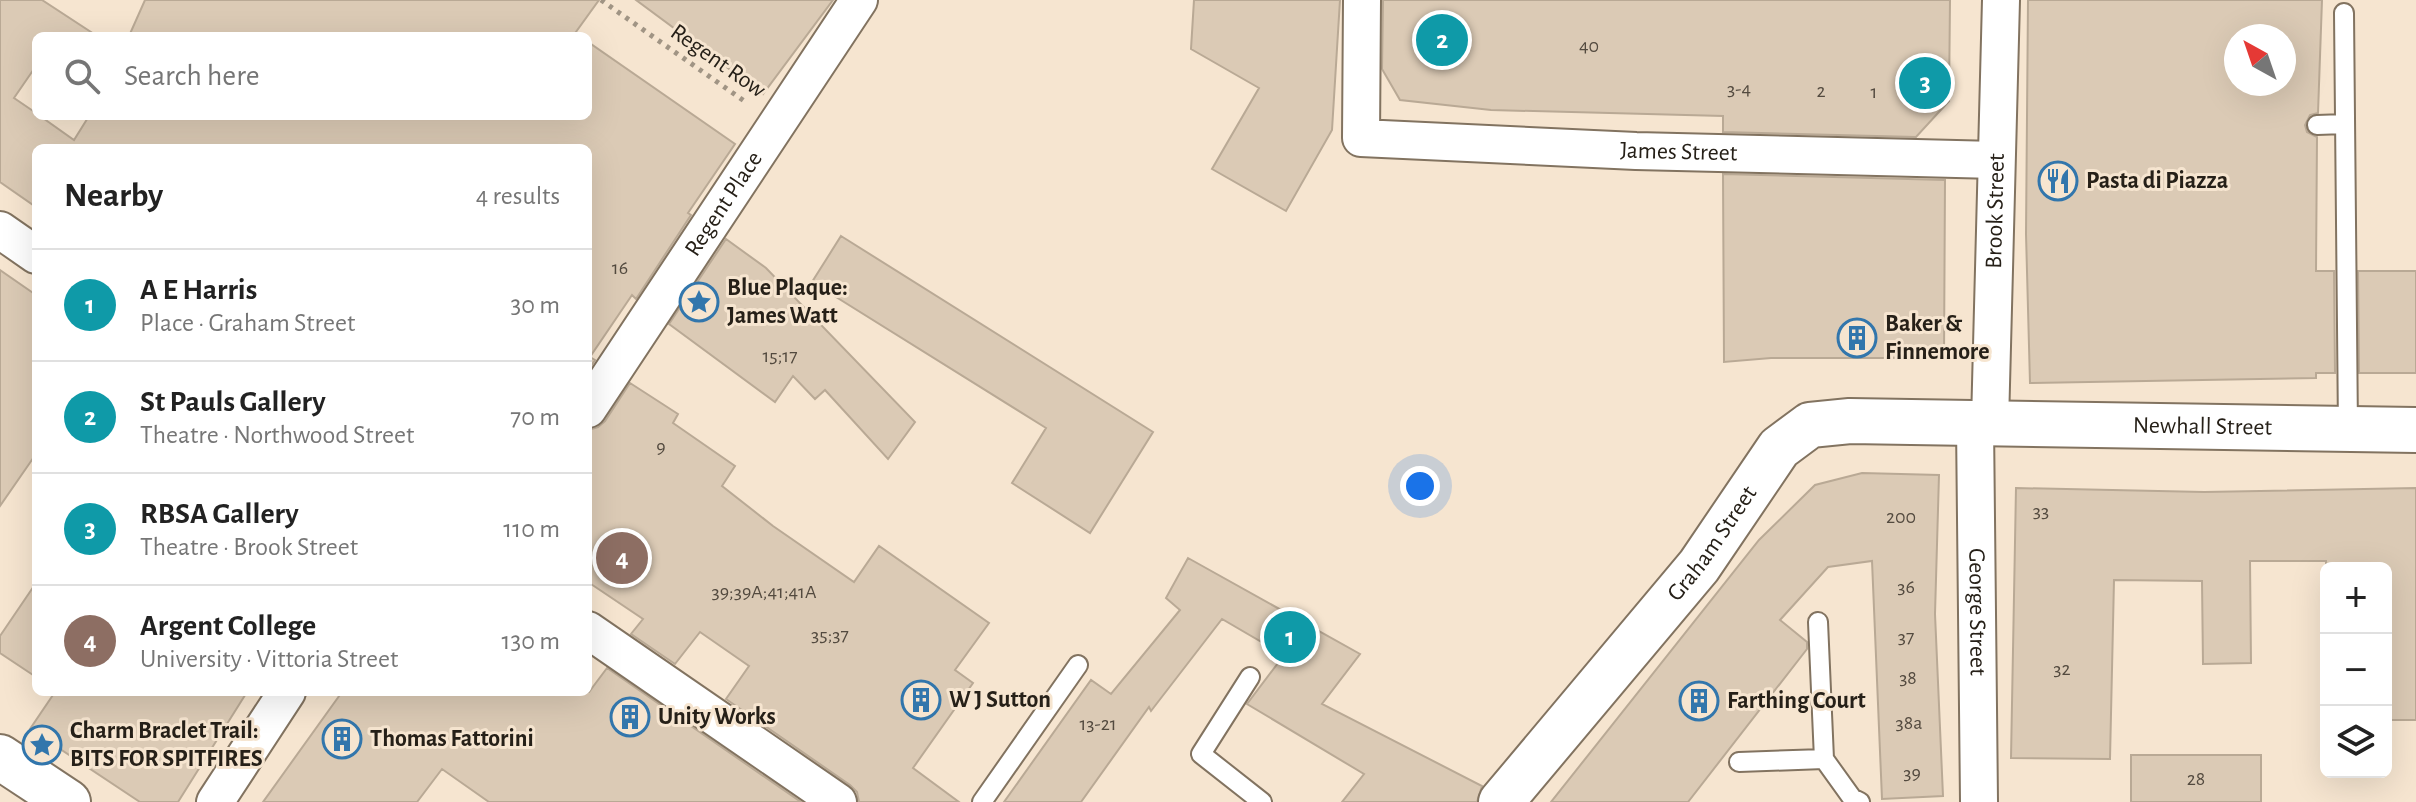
<!DOCTYPE html>
<meta charset="utf-8">
<style>
:root{--surface:#fff;--page:#f2f2f2;--text:#222;--muted:#767676;--line:#e0e0e0;--accent:#1a73e8}
body{margin:0;font-family:"Alegreya Sans",sans-serif;background:var(--page);color:var(--text)}
.controls{position:absolute;right:24px;bottom:24px;display:grid;overflow:hidden;border-radius:12px;box-shadow:0 8px 32px #0002}
.controls button{width:72px;height:72px;display:grid;place-items:center;padding:0;border:0;border-bottom:2px solid var(--line);background:var(--surface);color:var(--text);font:40px sans-serif}
.compass{position:absolute;left:2224px;top:24px;width:72px;height:72px;border-radius:50%;background:var(--surface);box-shadow:0 8px 32px #0002;rotate:320deg}
.you{position:absolute;left:1420px;top:486px;width:28px;height:28px;margin:-20px;border:6px solid #fff;border-radius:50%;background:#1a73e8;box-shadow:0 0 0 12px #1a73e833}
.badge{display:grid;place-items:center;width:52px;height:52px;border-radius:50%;background:var(--accent);color:#fff;font-size:26px;font-weight:700}
.pin{position:absolute;translate:-50% -50%;border:4px solid #fff;box-shadow:0 2px 8px #0006}
.list{margin:0;padding:0;list-style:none}
h2{display:flex;justify-content:space-between;align-items:center;height:104px;margin:0;padding:0 32px;font-size:34px}
h2 small{font-size:26px;font-weight:400;color:var(--muted)}
.list li{display:grid;grid-template-columns:52px 1fr auto;gap:24px;align-items:center;box-sizing:border-box;height:112px;padding:0 32px;border-top:2px solid var(--line)}
.list b{display:block;font-size:30px;white-space:nowrap}
.list p{margin:0;font-size:26px;white-space:nowrap;color:var(--muted)}
.list em{font-size:26px;font-style:normal;color:var(--muted)}
.icon{flex:none;width:44px;height:44px;fill:none;stroke:currentColor;stroke-width:2;stroke-linecap:round;stroke-linejoin:round}
.map{position:relative;flex:none;width:2416px;height:802px;overflow:hidden}
.search{position:absolute;background:var(--surface);box-shadow:0 8px 32px #0002;left:32px;top:32px;width:560px;height:88px;display:flex;align-items:center;gap:20px;box-sizing:border-box;padding:0 28px;border-radius:12px;color:var(--muted);font-size:30px}
.panel{position:absolute;background:var(--surface);box-shadow:0 8px 32px #0002;left:32px;top:144px;width:560px;height:552px;border-radius:12px}
.map>svg:first-child{display:block}
.building{fill:#dbcab5;stroke:#b9a995;stroke-width:2;fill-rule:evenodd}
.lines{fill:none;stroke-linecap:round;stroke-linejoin:round}
.lane-casing{stroke:#827360;stroke-width:22}
.street-casing{stroke:#827360;stroke-width:40}
.secondary-casing{stroke:#827360;stroke-width:48}
.path{stroke:#a09484;stroke-width:5;stroke-dasharray:4 6;stroke-linecap:butt}
.lane{stroke:#fff;stroke-width:18}
.street{stroke:#fff;stroke-width:36}
.secondary{stroke:#fff;stroke-width:44}
.labels{text-anchor:middle;dominant-baseline:central;stroke-width:6;stroke-linejoin:round;paint-order:stroke}
.number-label{font-size:20px;fill:#534a3f}
.street-label{font-size:24px;fill:#262018;stroke:#f6e5d0}
.poi-label{font-size:24px;font-weight:bold;fill:#262018;stroke:#f6e5d0;text-anchor:start}
</style>
<div class="map">
<svg width="2416" height="802" viewBox="0 0 2416 802">
<rect width="100%" height="100%" fill="#f6e5d0"/>
<path class="building" d="M0 0H42L97 36H36V66L14 98 36 113V116H40L74 140 89 116H588V42L735 144 688 213 691 215 636 299 632 295 590 357 595 360 588 371V148H36V207L0 182Z
M145 0H599L573 36H129Z
M636 0H833L763 94Z
M1194 0H1340L1332 130 1286 211 1212 169 1259 88 1191 49Z
M1383 0H1950L1949 101 1916 137 1723 132V116L1491 110 1400 100 1382 69Z
M2028 0H2322L2318 113 2310 115 2305 125 2307 132 2317 137 2316 271H2334L2335 373H2316V378L2030 383 2026 234ZM2236 36H2284V84H2236Z
M1723 174 1945 180 1944 358H1771L1724 362Z
M841 236 1153 432 1090 533 1012 483 1046 428 812 282Z
M726 239 766 268 915 422 888 459 825 390 815 399 793 376 775 402 669 324Z
M0 270 36 295V454L0 506Z
M2358 271H2416V373H2359Z
M630 383 678 414 673 423 735 466 722 486 773 526 854 582 879 546 989 623 955 670 973 683 913 768 959 802H859L857 792 850 785 726 699 749 666 700 632 675 664 631 634 643 619 588 582V430L598 427 605 421Z
M1862 473 1939 475 1935 614 1943 796 1882 799 1872 561 1828 567 1780 620 1807 642V649L1688 802H1551L1759 540 1815 485Z
M2016 488 2204 492 2416 488V720H2386V568H2326V600V561H2250L2251 663 2203 664 2202 581 2114 580 2110 759 2011 758Z
M1188 558 1360 654 1322 704 1482 786 1477 802H1342L1364 774 1247 704 1284 655 1222 619 1151 711 1149 707 1081 802H1004L1091 680 1111 694 1180 610 1166 598Z
M36 583V677L0 653V636Z
M607 668 801 802H489L442 769 417 802H263L342 692H589Z
M55 692H247L178 802H140L30 729Z
M2131 755H2261V802H2131Z"/>
<g class="lines">
<defs>
<path id="lane" d="M2344 13 2348 430
M2317 125 2345 124
M1818 622 1824 759 1852 798 1860 802
M1250 677 1201 754 1262 802
M1739 762 1824 759
M982 802 1078 665"/>
<g id="street">
<path id="s1" d="M1362 0 1361 138 1636 151 1996 160"/>
<path d="M0 230 36 255"/>
<path id="s2" d="M588 409 859 0"/>
<path id="s3" d="M1990 423 2001 0"/>
<path id="s4" d="M1975 424 1979 802"/>
<path d="M588 630 838 802"/>
<path d="M215 802 287 692"/>
</g>
<g id="secondary">
<path d="M0 757 68 802"/>
<path id="s5" d="M1501 802 1699 566 1779 448 1810 425 1850 421 2416 430"/>
</g>
</defs>
<use href="#lane" class="lane-casing"/>
<use href="#street" class="street-casing"/>
<use href="#secondary" class="secondary-casing"/>
<path class="path" d="M601 0 747 103"/>
<use href="#lane" class="lane"/>
<use href="#street" class="street"/>
<use href="#secondary" class="secondary"/>
</g>
<defs>
<symbol id="restaurant-ring" viewBox="-11 -11 22 22"><circle r="9.5" fill="#f6e5d0" stroke="#3276ac" stroke-width="1.5"/><path d="M-5-6h1v4h1v-4h1v4h1v-4h1v5L-1.5 .5V6h-2V.5L-5-1ZM5-6V6H3V1.5H1.5Q1.5-4 5-6Z" fill="#3276ac"/></symbol>
<symbol id="sight-ring" viewBox="-11 -11 22 22"><circle r="9.5" fill="#f6e5d0" stroke="#3276ac" stroke-width="1.5"/><path d="M0-6L1.8-2.2L6-1.7L2.9 1.2L3.7 5.4L0 3.3L-3.7 5.4L-2.9 1.2L-6-1.7L-1.8-2.2Z" fill="#3276ac"/></symbol>
<symbol id="building-ring" viewBox="-11 -11 22 22"><circle r="9.5" fill="#f6e5d0" stroke="#3276ac" stroke-width="1.5"/><path d="M-4-6H4V6H1V3H-1V6H-4ZM-2.5-4.3h1.7v1.8h-1.7ZM.8-4.3h1.7v1.8H.8ZM-2.5-1h1.7V.8h-1.7ZM.8-1h1.7V.8H.8Z" fill="#3276ac"/></symbol>
</defs>
<g fill-rule="evenodd">
<use href="#restaurant-ring" x="2036" y="159" width="44" height="44"/>
<use href="#sight-ring" x="677" y="280" width="44" height="44"/>
<use href="#building-ring" x="1835" y="316" width="44" height="44"/>
<use href="#building-ring" x="899" y="678" width="44" height="44"/>
<use href="#building-ring" x="1677" y="679" width="44" height="44"/>
<use href="#building-ring" x="608" y="695" width="44" height="44"/>
<use href="#building-ring" x="320" y="717" width="44" height="44"/>
<use href="#sight-ring" x="20" y="723" width="44" height="44"/>
</g>
<g class="labels">
<g class="number-label">
<text x="1589" y="46">40</text>
<text x="1739" y="89">3-4</text>
<text x="1821" y="91">2</text>
<text x="1874" y="92">1</text>
<text x="620" y="268">16</text>
<text x="780" y="356">15;17</text>
<text x="661" y="447">9</text>
<text x="2041" y="511">33</text>
<text x="1901" y="517">200</text>
<text x="1906" y="587">36</text>
<text x="764" y="592">39;39A;41;41A</text>
<text x="830" y="635">35;37</text>
<text x="1906" y="637">37</text>
<text x="2062" y="669">32</text>
<text x="1908" y="678">38</text>
<text x="1909" y="723">38a</text>
<text x="1098" y="724">13-21</text>
<text x="1912" y="773">39</text>
<text x="2196" y="779">28</text>
</g>
<g class="street-label">
<text transform="translate(718 61) rotate(35)">Regent Row</text>
<text stroke="none"><textPath href="#s1" startOffset="456">James Street</textPath></text>
<text stroke="none"><textPath href="#s2" startOffset="246">Regent Place</textPath></text>
<text stroke="none"><textPath href="#s3" startOffset="212">Brook Street</textPath></text>
<text stroke="none"><textPath href="#s5" startOffset="882">Newhall Street</textPath></text>
<text stroke="none"><textPath href="#s5" startOffset="334">Graham Street</textPath></text>
<text stroke="none"><textPath href="#s4" startOffset="188">George Street</textPath></text>
</g>
<g class="poi-label">
<text x="2086" y="181">Pasta di Piazza</text>
<text x="727" y="288">Blue Plaque:<tspan x="727" dy="28">James Watt</tspan></text>
<text x="1885" y="324">Baker &amp;<tspan x="1885" dy="28">Finnemore</tspan></text>
<text x="949" y="700">W J Sutton</text>
<text x="1727" y="701">Farthing Court</text>
<text x="658" y="717">Unity Works</text>
<text x="70" y="731">Charm Braclet Trail:<tspan x="70" dy="28">BITS FOR SPITFIRES</tspan></text>
<text x="370" y="739">Thomas Fattorini</text>
</g>
</g>
</svg>
<div class="controls">
<button>+</button>
<button>−</button>
<button><svg class="icon" aria-label="layers" viewBox="0 0 24 24"><path d="M12 4l9 5-9 5-9-5zM3 14l9 5 9-5"/></svg></button>
</div>
<svg class="compass" viewBox="-18 -18 36 36"><path d="M0-13l5 13h-10z" fill="#e53935"/><path d="M0 13l5-13h-10z" fill="#767676"/></svg>
<div class="you"></div>
<div class="pin badge" style="left:1290px;top:637px;background:#0f9aa8">1</div>
<div class="pin badge" style="left:1442px;top:40px;background:#0f9aa8">2</div>
<div class="pin badge" style="left:1925px;top:83px;background:#0f9aa8">3</div>
<div class="pin badge" style="left:622px;top:558px;background:#8d6e63">4</div>
<div class="search"><svg class="icon" aria-label="search" viewBox="0 0 24 24"><circle cx="10" cy="10" r="6"/><path d="M15 15l6 6"/></svg>Search here</div>
<section class="panel">
<h2>Nearby<small>4 results</small></h2>
<ul class="list">
<li><span class="badge" style="background:#0f9aa8">1</span><div><b>A E Harris</b><p>Place · Graham Street</p></div><em>30 m</em></li>
<li><span class="badge" style="background:#0f9aa8">2</span><div><b>St Pauls Gallery</b><p>Theatre · Northwood Street</p></div><em>70 m</em></li>
<li><span class="badge" style="background:#0f9aa8">3</span><div><b>RBSA Gallery</b><p>Theatre · Brook Street</p></div><em>110 m</em></li>
<li><span class="badge" style="background:#8d6e63">4</span><div><b>Argent College</b><p>University · Vittoria Street</p></div><em>130 m</em></li>
</ul>
</section>
</div>
